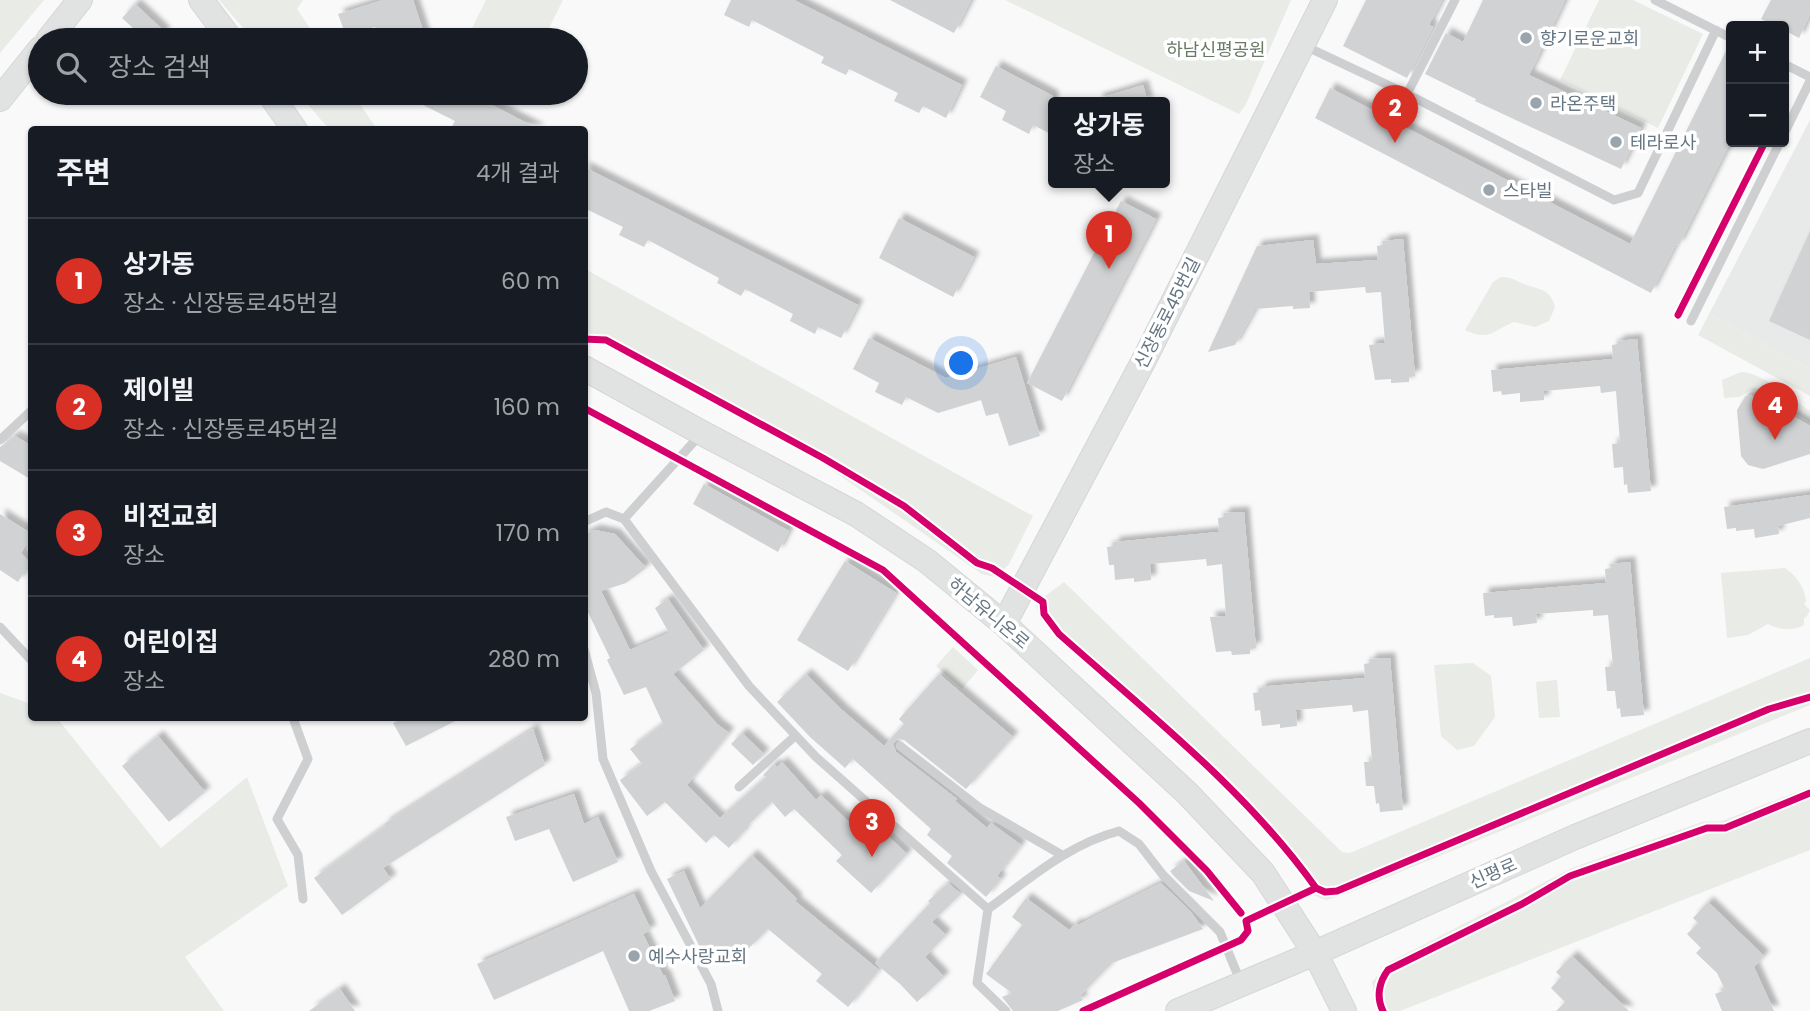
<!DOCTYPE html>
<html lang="ko">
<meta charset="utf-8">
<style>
:root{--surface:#171b24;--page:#20242c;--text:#f1f3f6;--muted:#9ea1a6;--line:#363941;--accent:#d93025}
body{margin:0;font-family:Poppins,"Noto Sans KR",sans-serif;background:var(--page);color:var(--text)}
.controls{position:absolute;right:21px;top:21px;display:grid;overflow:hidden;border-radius:7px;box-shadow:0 2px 5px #0004}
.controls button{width:63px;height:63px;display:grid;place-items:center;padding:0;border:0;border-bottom:2px solid var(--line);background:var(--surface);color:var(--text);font:35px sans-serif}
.you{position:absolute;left:962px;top:364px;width:24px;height:24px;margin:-18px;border:5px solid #fff;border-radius:50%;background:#1a73e8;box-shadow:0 0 0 10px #1a73e833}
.badge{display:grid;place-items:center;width:46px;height:46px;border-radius:50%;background:var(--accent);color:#fff;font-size:23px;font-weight:700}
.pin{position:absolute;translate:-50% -58px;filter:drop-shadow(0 2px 4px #0008)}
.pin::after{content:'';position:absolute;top:37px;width:24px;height:21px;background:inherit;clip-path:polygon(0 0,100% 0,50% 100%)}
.popup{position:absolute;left:1048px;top:97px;width:122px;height:91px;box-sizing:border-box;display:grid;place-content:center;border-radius:7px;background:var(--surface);filter:drop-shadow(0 2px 5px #0005);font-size:23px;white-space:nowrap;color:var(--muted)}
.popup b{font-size:26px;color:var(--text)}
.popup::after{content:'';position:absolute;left:50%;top:100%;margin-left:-14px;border:14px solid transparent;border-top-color:var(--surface)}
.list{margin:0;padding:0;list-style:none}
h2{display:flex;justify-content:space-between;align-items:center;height:91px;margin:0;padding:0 28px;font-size:30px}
h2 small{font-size:23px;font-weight:400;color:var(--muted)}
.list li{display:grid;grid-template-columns:46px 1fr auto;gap:21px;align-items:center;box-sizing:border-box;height:126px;padding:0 28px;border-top:2px solid var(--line)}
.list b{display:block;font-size:26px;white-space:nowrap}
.list p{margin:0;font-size:23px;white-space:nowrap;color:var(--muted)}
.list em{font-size:23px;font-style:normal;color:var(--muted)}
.icon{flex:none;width:38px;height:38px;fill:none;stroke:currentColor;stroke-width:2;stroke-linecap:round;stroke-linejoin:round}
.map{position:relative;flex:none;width:1810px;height:1011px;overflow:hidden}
.search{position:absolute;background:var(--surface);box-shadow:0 2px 5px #0004;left:28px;top:28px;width:560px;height:77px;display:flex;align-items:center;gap:18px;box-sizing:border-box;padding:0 24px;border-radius:38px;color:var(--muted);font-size:26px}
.panel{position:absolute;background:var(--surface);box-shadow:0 2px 5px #0004;left:28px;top:126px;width:560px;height:595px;border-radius:7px}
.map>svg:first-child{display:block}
.built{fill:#e8e9e9}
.green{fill:#e8ebe6}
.building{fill:#d0d2d3;filter:url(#shadow)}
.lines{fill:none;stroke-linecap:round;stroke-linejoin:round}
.secondary-casing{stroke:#d5d6d7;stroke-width:26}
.lane{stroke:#cecfd0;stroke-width:9}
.secondary{stroke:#e1e2e2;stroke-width:24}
.cycleway-casing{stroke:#fff;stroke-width:11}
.cycleway{stroke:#d6006c;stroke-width:7}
.poi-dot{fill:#99a4ac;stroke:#fff;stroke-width:2.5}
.labels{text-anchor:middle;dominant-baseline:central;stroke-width:7;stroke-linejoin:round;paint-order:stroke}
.poi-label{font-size:18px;fill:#657683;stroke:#fff;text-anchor:start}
.park-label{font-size:18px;fill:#687a64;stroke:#fff}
.street-label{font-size:18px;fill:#657683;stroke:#fff}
</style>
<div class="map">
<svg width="1810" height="1011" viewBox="0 0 1810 1011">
<defs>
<filter id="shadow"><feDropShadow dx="5.5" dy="-5.5" stdDeviation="2" flood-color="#0004"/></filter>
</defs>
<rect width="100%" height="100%" fill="#f9f9f9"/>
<path class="built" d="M1810 120V368L1709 314Z"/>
<path class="green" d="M0 0H44L0 53Z
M219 0H303L297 9 318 40H254Z
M486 0H563L543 40H490L471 30Z
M1005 0H1291L1246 104 1239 114Z
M1599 0H1633L1703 34 1658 128 1560 80Z
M298 93H352L377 129H329Z
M585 269 1033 516 1009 564 996 577 982 574 816 459 585 333Z
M1501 277C1511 277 1515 280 1524 284 1540 290 1550 288 1555 307L1549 321 1535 327 1514 322C1493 330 1490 342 1465 330L1493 282Z
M1709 314 1810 368V396L1698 335Z
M1741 372C1762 372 1792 399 1810 411V422L1759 391 1751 390 1739 397 1724 398 1722 380Z
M1785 568C1796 575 1805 588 1806 601L1804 604 1810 610 1807 616 1804 618V625C1795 631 1778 630 1768 624L1748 635 1727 638 1721 573Z
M1064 582 1342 852 1350 853 1810 658V705L1346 894 1326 900 1313 895 1297 866 1223 783 1053 633 1039 617 1036 603Z
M953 647 978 670 962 689 936 666Z
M1473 663 1491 676 1495 717 1474 746 1457 750 1441 736 1434 665Z
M1557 680 1560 717 1539 718 1536 682Z
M0 693 31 704 32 718H57L161 848 247 777 288 886 185 957 224 1011H0Z
M1810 787V850L1400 1011H1377L1372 982 1390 962 1572 868 1702 822 1722 821Z"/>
<path class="building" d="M383 0H413L426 40H380L375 27 346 36 338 14Z
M731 0H794L962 85 946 118 923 106 919 113 894 101 898 93 849 69 846 75 821 63 824 57 752 20 749 27 724 15Z
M890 0H971L954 33Z
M1366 0H1442L1429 25 1433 27 1407 78 1343 46Z
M1483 0H1565L1529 75 1641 128 1621 169 1475 101 1476 99 1425 74 1446 33 1463 42Z
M1771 0H1810V14L1799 38 1784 30V26H1776L1761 19Z
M135 4 165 32 158 40H146L122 18Z
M1729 45H1731V141L1679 245 1676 244 1651 293 1315 118 1330 88 1630 244Z
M996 66 1053 96V135L1033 125 1029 134 1002 120 1006 111 980 97Z
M1143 85 1148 103H1098L1097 99Z
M399 93H469L540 130H450L455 121Z
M584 167 858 305 841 338 818 327 815 334 790 321 793 314 745 289 741 296 717 283 719 278 648 240 644 247 619 235 623 227 584 208Z
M1121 201 1156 219 1062 401 1027 383Z
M899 218 974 257 953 297 879 258Z
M1810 231V340L1769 321Z
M1403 239 1415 376H1409V382L1391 383V379L1375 380 1369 345 1385 343 1381 292 1366 293 1365 287 1309 292 1310 308 1293 309V306L1255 309 1235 345 1208 352 1257 246 1313 240 1316 264 1378 260 1377 246 1383 245V241Z
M869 338 946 378 1016 357 1040 436 1009 446 998 413 986 416 981 400 938 413 906 397 902 405 875 392 879 383 853 369Z
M1637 339 1651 491 1628 493 1627 484 1624 485 1623 467 1614 468 1612 444 1620 443 1616 391 1601 393 1600 386 1544 391V400L1520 402V393L1502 395 1501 391 1493 392 1491 370 1613 359 1612 345 1618 344V341Z
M1748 395 1761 398 1810 426V454L1763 469 1748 465 1741 456 1737 410 1745 397Z
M15 436 32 446V480L0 461V447Z
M704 484 789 531 778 552 693 504Z
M1810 495V518L1778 526 1779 534 1755 538 1754 529 1736 531V528L1727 529 1724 507Z
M1244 512 1256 648H1250V654L1232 655 1231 651 1216 652 1210 617 1226 616 1222 564 1207 566 1206 559 1150 564 1151 580 1134 582V578L1115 580 1114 565H1109L1107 547 1114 546V542L1219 532 1218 518 1224 517V513Z
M0 514 32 534 21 553 30 563 18 582 0 570Z
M595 530 615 534 646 568 626 583 601 591 630 650 669 633 655 608 668 599 704 650 673 674 717 724 729 733 687 785 720 818 766 777 763 775 774 764 777 767 782 762 816 800 821 795 861 834 873 822 907 854 871 893 836 861 842 855 794 809 785 817 772 802 744 829 745 830 729 848 714 835 706 843 665 802 647 816 621 782 620 780 642 764 630 749 663 724 646 687 624 695 607 660 610 658 584 604V535Z
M845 561 896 593 848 671 797 640Z
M1630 562 1644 715 1621 717 1620 708 1617 709 1615 691H1607L1605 667 1613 666 1608 615 1593 616V610L1536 614 1537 623 1513 626 1512 617 1494 618V615L1485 616 1483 593 1606 583 1605 569 1611 568 1610 564Z
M1390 658 1403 810 1380 812 1379 803 1376 804 1374 786H1366L1364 762H1372L1368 710 1353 712 1352 705 1296 710 1297 726 1280 728V724L1262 726 1260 710 1255 711 1253 693 1260 692V688L1269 686 1365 678 1364 664 1370 663V659Z
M806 674 842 710 884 746 904 724 899 719 939 674 1013 737 966 789 904 740 898 739 893 744 896 752 957 799 955 801 987 828 991 823 1021 845 997 876 1001 879 986 897 947 863 952 856 927 835 931 829 853 759 845 768 810 737 777 702Z
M404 718H461L406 746 393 723Z
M533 729 545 765 383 868 391 879 342 915 314 878 385 826 384 824Z
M742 733 764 754 753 765 731 744Z
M158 736 205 792 169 822 122 766Z
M574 794 584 824 598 817 618 862 573 882 549 829 515 841 506 817Z
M752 855 797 899 795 901 879 970 848 1007 816 981 822 974 768 929 748 949 743 944 706 960 667 879 684 871 700 908Z
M1184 861 1214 901 1189 891 1173 875 1170 871Z
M948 883 961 894 932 922 946 935 925 957 944 977 917 1002 900 984 875 963 930 903 928 901Z
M1161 883 1191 912 1203 929 1112 963 1080 996 1083 1000 1058 1011H1013L1002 997 1012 993 986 974 1022 925 1012 917 1026 898 1069 930 1076 923 1078 925Z
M634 894 651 930 643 934 663 975H665L675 1001 649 1011H629L603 951 494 1000 477 964Z
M1708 902 1764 956 1754 967 1774 1011H1722L1715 994 1725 990 1717 973 1696 953 1701 948 1687 934 1698 923 1693 918Z
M1572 956 1629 1011H1556L1565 1002 1551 988 1561 977 1556 972Z
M340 989 355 1011H309Z"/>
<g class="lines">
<defs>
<path id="secondary" d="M201 0 231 40
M48 40 80 0
M269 93 295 130
M0 99 40 49
M584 368 702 433 856 514 927 561 1004 624 1187 793 1263 873 1315 953 1344 1011
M1004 624 1144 360 1325 0
M1178 1011 1315 953 1575 837 1810 741"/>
</defs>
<use href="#secondary" class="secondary-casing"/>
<path class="lane" d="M1655 0 1731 38
M1305 46 1407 94 1614 200 1638 193 1716 30
M1784 64 1810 77
M1407 94 1455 0
M1784 134 1810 81
M1691 321 1780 142
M0 440 32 410
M624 519 700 435
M584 522 606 512 624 519 749 686 816 757 988 909 977 983 1006 1011
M0 627 32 661
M584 649 596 693 603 759 651 871 711 984 718 1011
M293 718 308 759 277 819 298 855 303 899
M900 746 980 808 1062 855
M739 787 795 736
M988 909C1029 879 1069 844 1119 831L1139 844 1163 875 1220 932 1241 983"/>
<use href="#secondary" class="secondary"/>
<defs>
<path id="cycleway" d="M1678 315 1765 142
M584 339 606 340 823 458 904 506 977 563 992 568 1043 602 1044 614 1059 634C1149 714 1246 790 1316 888L1325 892 1337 891 1769 709 1810 697
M584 408 883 570 1139 803 1207 871 1241 913
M1083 1011 1241 940 1248 931 1246 921 1316 888
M1383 1011C1376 997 1379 982 1388 970L1522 904 1570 876 1707 828H1725L1810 793"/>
</defs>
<use href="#cycleway" class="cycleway-casing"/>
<use href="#cycleway" class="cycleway"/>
</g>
<g class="poi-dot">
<circle cx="1526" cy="38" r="7"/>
<circle cx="1536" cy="103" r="7"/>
<circle cx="1616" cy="142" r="7"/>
<circle cx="1489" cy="190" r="7"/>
<circle cx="634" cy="956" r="7"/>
</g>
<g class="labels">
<g class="poi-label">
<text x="1540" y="38">향기로운교회</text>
<text x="1550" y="103">라온주택</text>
<text x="1630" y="142">테라로사</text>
<text x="1503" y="190">스타빌</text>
<text x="648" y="956">예수사랑교회</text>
</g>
<g class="park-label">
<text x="1216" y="49">하남신평공원</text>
</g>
<g class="street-label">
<text transform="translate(1167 313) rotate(-63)">신장동로45번길</text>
<text transform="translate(989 613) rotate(40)">하남유니온로</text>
<text transform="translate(1493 873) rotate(-24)">신평로</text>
</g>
</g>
</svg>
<div class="controls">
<button>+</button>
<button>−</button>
</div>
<div class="you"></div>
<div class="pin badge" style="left:1109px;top:269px">1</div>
<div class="popup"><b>상가동</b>장소</div>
<div class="pin badge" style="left:1395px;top:143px">2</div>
<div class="pin badge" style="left:872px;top:857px">3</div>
<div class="pin badge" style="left:1775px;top:440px">4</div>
<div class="search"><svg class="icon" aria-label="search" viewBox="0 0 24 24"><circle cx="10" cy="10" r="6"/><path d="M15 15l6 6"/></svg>장소 검색</div>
<section class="panel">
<h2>주변<small>4개 결과</small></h2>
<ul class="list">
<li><span class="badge">1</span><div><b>상가동</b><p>장소 · 신장동로45번길</p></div><em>60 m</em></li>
<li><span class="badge">2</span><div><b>제이빌</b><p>장소 · 신장동로45번길</p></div><em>160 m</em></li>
<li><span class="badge">3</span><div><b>비전교회</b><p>장소</p></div><em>170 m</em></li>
<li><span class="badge">4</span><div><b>어린이집</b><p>장소</p></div><em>280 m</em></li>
</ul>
</section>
</div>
